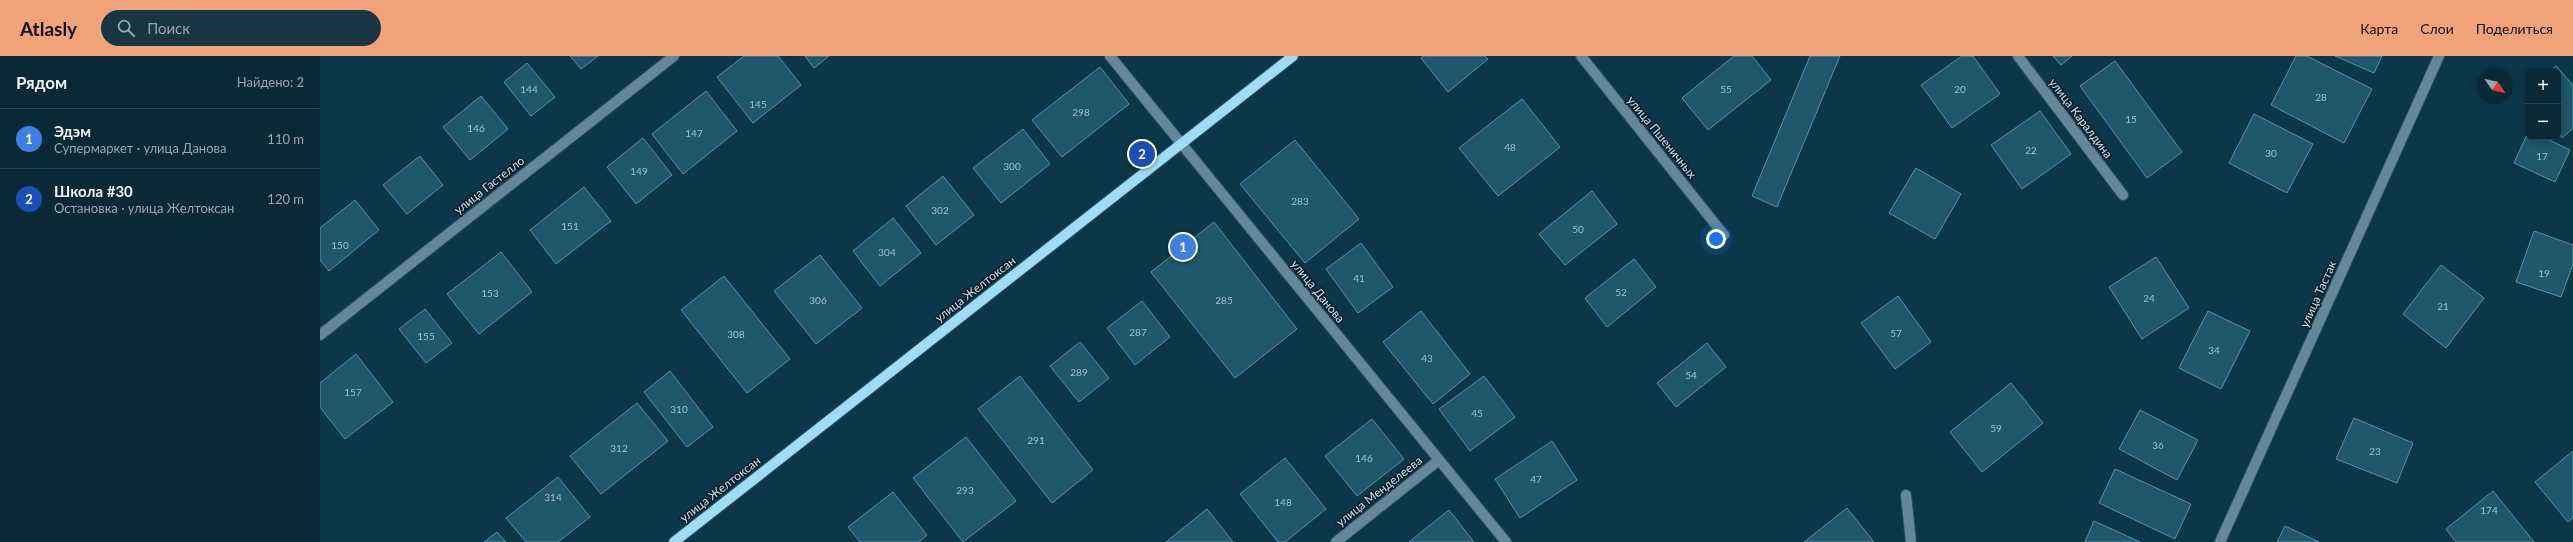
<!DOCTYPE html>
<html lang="ru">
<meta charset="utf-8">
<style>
:root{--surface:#092936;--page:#173542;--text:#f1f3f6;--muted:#99a6ad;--line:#294551;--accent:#f0a279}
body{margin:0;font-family:Lato,sans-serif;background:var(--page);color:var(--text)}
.controls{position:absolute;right:12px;top:12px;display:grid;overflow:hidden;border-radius:8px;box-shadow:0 2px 10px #0003}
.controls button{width:36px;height:36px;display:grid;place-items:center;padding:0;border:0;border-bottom:1px solid var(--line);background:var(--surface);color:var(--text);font:20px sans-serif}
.compass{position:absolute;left:2157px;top:12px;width:36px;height:36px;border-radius:50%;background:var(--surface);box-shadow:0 2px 10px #0003;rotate:124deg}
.you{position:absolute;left:1396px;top:183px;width:14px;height:14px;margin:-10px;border:3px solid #fff;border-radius:50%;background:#1a73e8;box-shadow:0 0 0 6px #1a73e833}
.badge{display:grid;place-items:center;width:26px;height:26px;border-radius:50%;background:var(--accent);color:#fff;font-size:13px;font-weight:700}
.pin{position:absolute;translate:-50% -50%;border:2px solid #fff;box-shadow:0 1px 4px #0006}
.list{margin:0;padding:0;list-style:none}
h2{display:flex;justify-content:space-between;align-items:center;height:52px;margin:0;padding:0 16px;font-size:17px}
h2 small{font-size:13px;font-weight:400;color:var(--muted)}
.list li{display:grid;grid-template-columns:26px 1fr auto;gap:12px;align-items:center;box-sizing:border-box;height:60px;padding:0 16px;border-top:1px solid var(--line)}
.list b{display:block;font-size:15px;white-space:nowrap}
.list p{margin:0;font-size:13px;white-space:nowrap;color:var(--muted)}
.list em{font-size:13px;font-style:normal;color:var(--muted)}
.icon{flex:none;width:22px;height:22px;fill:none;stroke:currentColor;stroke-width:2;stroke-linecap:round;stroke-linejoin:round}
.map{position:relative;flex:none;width:2253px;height:486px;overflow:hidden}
header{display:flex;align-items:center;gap:24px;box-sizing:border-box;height:56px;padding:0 20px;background:var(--accent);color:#111}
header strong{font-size:19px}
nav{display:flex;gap:22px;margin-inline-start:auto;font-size:14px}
.search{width:280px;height:36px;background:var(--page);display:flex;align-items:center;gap:10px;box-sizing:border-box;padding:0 14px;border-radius:22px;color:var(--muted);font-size:15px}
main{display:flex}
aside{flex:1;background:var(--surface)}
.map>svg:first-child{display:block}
.building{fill:#1f576d;stroke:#5a90a8}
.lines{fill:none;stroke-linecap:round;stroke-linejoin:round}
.minor-casing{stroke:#2a5363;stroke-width:12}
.major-casing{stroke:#2a5363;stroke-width:12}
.minor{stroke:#658899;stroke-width:10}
.major{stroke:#a1dcf7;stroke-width:10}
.labels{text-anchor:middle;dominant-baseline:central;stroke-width:3;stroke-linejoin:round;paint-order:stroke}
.number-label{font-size:10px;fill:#9ec0cf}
.street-label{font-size:12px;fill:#c8e3f0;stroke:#061d26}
</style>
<header>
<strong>Atlasly</strong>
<div class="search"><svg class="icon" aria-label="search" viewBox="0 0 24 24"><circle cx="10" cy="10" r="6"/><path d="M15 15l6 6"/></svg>Поиск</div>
<nav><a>Карта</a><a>Слои</a><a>Поделиться</a></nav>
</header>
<main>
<aside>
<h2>Рядом<small>Найдено: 2</small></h2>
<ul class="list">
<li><span class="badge" style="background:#3f7fe0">1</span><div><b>Эдэм</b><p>Супермаркет · улица Данова</p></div><em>110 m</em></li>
<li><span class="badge" style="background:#1a4fb4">2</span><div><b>Школа #30</b><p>Остановка · улица Желтоксан</p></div><em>120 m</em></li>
</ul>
</aside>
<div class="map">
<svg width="2253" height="486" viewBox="0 0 2253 486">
<rect width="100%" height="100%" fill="#0c3748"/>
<path class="building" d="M250 0H278L261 13Z
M424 0H458L481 29 433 67 397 21Z
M485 0H509L494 12Z
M1103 0H1165L1168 3 1128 36 1101 2Z
M1414 0H1432L1451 24 1388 74 1362 42Z
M1490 0H1520L1457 151 1432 140Z
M1642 0H1653L1680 38 1632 72 1601 29Z
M1733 0H1752L1741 9Z
M1976 0H1987L2052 33 2024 87 1951 49Z
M2015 0H2062L2054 17Z
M1795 5 1862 96 1827 122 1760 30Z
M207 7 235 41 211 60 184 26Z
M2236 10 2253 29V72L2242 82 2238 77V15H2230Z
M780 11 809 48 742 101 712 64Z
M386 35 417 75 363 118 332 78Z
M161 40 188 73 150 104 123 71Z
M1202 43 1240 91 1178 140 1139 92Z
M1720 55 1751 98 1702 133 1671 89Z
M1934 58 1993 88 1967 137 1909 107Z
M703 73 730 108 681 147 653 112Z
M2208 76V81H2223L2250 94 2235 126 2194 107Z
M323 82 352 119 316 148 287 111Z
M975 84 1039 163 985 207 920 128Z
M100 100 123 129 87 158 63 129Z
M1596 112 1641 138 1615 183 1569 157Z
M623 120 654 159 616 189 586 150Z
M264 131 291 165 236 208 210 174Z
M1272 135 1297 168 1245 209 1219 178Z
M35 144 59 174 9 215 0 204V172Z
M573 162 601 197 560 230 533 195Z
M894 166 977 273 915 322 831 216Z
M2214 175 2253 189V208L2241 241 2196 226Z
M1041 187 1073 231 1038 257 1006 213Z
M181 196 212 236 159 278 127 238Z
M500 199 542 252 496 288 454 235Z
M1836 201 1869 252 1822 283 1789 231Z
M1314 203 1336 231 1287 271 1265 242Z
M2121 209 2164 242 2126 292 2083 258Z
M404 220 470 303 427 337 361 254Z
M1578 240 1611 286 1575 313 1541 267Z
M822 245 850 281 815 309 787 272Z
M105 253 132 287 106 307 79 273Z
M1101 255 1150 318 1113 348 1063 286Z
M1888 255 1930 275 1901 333 1859 312Z
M760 286 789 322 759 346 730 310Z
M1387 287 1406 311 1356 351 1337 327Z
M36 298 73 346 25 383 0 351V327Z
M350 315 393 371 367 391 324 336Z
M700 320 773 414 732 447 658 353Z
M1164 320 1195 361 1150 395 1119 353Z
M1691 327 1723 367 1662 416 1630 376Z
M317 347 348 385 281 438 250 400Z
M1820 354 1878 384 1857 424 1799 393Z
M2034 362 2093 387 2077 427 2016 403Z
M1052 363 1084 403 1037 440 1005 400Z
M646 381 696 445 643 486 593 422Z
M1232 385 1257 424 1200 462 1175 423Z
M2253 395V462L2248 466 2215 426Z
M965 402 1006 453 965 486H958L920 438Z
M1795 413 1871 448 1855 483 1779 447Z
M238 421 270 461 238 486H206L186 462Z
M2173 435 2214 486H2136L2126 473Z
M573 436 607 479 599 486H540L528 471Z
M1527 452 1554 486H1484Z
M887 453 913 486H846Z
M1129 454 1154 486H1089Z
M1774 465 1820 486H1765Z
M1965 470 1999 486H1957Z
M177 476 186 486H164Z"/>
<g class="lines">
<defs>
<path id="minor" d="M790 0 1186 486
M1261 0 1404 179
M1698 0 1803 139
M0 279 354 0
M1586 439 1591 486
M1016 486 1119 404
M1900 486 2119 0"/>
<path id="major" d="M354 486 973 0"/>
</defs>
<use href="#minor" class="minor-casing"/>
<use href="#major" class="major-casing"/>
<use href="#minor" class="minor"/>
<use href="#major" class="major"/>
</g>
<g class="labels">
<g class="number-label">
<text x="209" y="33">144</text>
<text x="1406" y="33">55</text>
<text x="1640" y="33">20</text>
<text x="2001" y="41">28</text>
<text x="438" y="48">145</text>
<text x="761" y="56">298</text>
<text x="1811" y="63">15</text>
<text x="156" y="72">146</text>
<text x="374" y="77">147</text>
<text x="1190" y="91">48</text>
<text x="1711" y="94">22</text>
<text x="1951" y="97">30</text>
<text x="2222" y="100">17</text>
<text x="692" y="110">300</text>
<text x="319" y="115">149</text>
<text x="980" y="145">283</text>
<text x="620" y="154">302</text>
<text x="250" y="170">151</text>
<text x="1258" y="173">50</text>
<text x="20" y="189">150</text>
<text x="567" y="196">304</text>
<text x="2224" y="217">19</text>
<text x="1039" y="222">41</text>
<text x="1301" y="236">52</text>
<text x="170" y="237">153</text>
<text x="1829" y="242">24</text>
<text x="498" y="244">306</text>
<text x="904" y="244">285</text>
<text x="2123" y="250">21</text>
<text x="818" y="276">287</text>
<text x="1576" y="277">57</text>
<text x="416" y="278">308</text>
<text x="106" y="280">155</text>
<text x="1894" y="294">34</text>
<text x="1107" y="302">43</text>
<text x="759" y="316">289</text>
<text x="1371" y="319">54</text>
<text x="33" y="336">157</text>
<text x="359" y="353">310</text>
<text x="1157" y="357">45</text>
<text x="1676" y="372">59</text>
<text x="716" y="384">291</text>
<text x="1838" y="389">36</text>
<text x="299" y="392">312</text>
<text x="2055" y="395">23</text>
<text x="1044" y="402">146</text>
<text x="1216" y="423">47</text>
<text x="645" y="434">293</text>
<text x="233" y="441">314</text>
<text x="963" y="446">148</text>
<text x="2169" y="454">174</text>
</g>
<g class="street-label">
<text transform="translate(1761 62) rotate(53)">улица Каралдина</text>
<text transform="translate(1342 81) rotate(51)">улица Пшеничных</text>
<text transform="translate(169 129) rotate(-38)">улица Гастелло</text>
<text transform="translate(655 233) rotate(-38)">улица Желтоксан</text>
<text transform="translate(998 235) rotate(51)">улица Данова</text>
<text transform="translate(1998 238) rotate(-66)">улица Тастак</text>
<text transform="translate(400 433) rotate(-38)">улица Желтоксан</text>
<text transform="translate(1059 435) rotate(-38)">улица Менделеева</text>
</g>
</g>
</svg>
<div class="controls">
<button>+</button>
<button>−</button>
</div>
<svg class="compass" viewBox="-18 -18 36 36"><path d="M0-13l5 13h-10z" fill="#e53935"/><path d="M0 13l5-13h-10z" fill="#99a6ad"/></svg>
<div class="you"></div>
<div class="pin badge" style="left:863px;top:191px;background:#3f7fe0">1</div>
<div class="pin badge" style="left:822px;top:98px;background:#1a4fb4">2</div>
</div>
</main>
